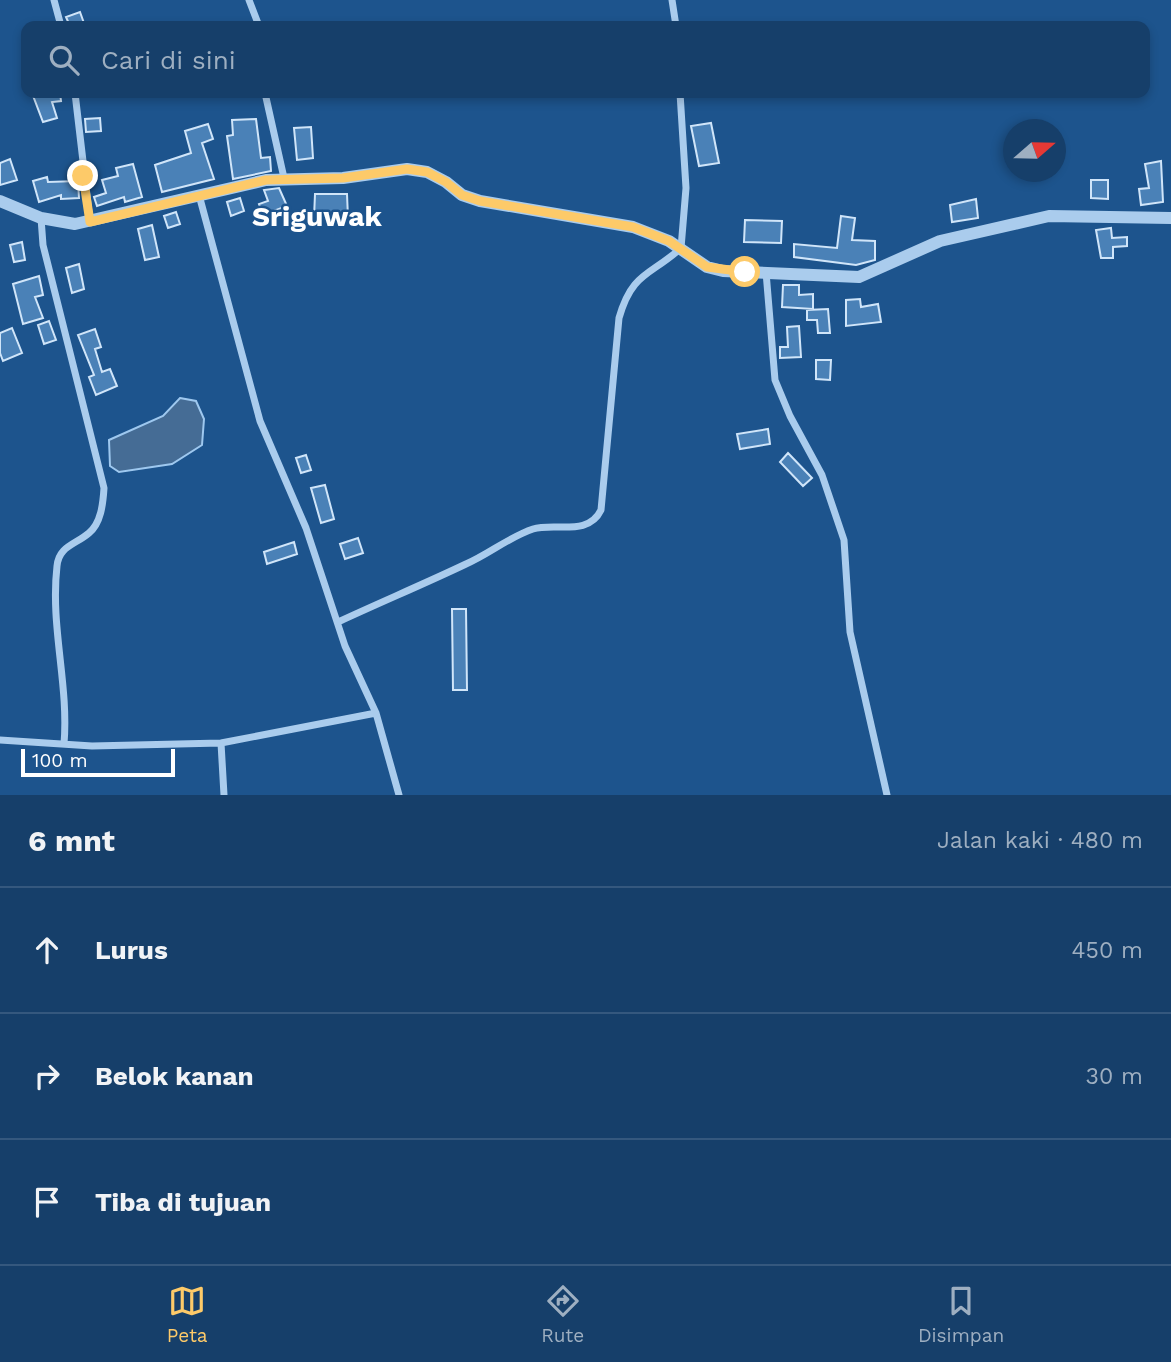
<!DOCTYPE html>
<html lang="id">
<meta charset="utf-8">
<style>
:root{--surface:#163f6a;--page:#234a72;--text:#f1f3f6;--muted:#9eafc1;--line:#35587e;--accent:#fdca69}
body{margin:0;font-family:"Work Sans",sans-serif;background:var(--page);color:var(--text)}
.compass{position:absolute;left:1003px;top:119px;width:63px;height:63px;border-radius:50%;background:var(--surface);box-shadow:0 4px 10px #0003;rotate:70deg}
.scale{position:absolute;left:21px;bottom:18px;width:154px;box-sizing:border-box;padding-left:7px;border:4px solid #fff;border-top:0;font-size:19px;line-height:24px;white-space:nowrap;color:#fff;-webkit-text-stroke:5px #1d548d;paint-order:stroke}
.stop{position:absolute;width:21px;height:21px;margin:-16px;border:5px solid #fdca69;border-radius:50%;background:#fff}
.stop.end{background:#fdca69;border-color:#fff;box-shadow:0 2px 7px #0008}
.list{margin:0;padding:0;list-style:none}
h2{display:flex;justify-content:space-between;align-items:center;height:91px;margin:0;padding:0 28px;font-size:30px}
h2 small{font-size:23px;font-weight:400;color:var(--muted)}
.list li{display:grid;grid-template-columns:46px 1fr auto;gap:21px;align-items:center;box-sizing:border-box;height:126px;padding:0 28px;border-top:2px solid var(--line)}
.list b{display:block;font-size:26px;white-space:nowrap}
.list em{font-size:23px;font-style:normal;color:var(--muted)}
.icon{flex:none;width:38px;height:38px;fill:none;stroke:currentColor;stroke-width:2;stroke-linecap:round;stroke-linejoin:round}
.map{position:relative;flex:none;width:1171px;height:795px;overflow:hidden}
.search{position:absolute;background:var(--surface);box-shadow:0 4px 10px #0003;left:21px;right:21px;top:21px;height:77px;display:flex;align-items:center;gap:18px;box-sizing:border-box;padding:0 24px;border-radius:14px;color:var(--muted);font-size:26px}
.sheet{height:469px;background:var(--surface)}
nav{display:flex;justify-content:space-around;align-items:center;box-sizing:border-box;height:98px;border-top:2px solid var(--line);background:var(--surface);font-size:19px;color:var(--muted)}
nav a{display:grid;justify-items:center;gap:4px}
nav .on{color:var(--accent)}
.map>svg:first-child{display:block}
.water{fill:#456c95;stroke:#9ec8ef;stroke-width:2}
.building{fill:#4a81b7;stroke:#d0e5f9;stroke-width:2}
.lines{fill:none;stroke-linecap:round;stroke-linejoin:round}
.minor{stroke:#aacced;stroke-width:7}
.tertiary{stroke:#aacced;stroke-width:12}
.route{stroke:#fdca69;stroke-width:9}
.labels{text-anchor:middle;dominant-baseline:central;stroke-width:5;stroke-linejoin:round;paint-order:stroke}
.quarter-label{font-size:28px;font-weight:bold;fill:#fff;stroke:#1d548d}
</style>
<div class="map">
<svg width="1171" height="795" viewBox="0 0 1171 795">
<rect width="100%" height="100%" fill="#1d548d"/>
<path class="water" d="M180 398 196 401 204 419 202 445 172 464 119 472 110 466 109 440 163 416Z"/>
<path class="building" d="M80 12 85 26H70L66 17Z
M32 93H60L61 101 52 102 57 118 43 122Z
M100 118 101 131 86 132 85 119Z
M256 119 261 158 270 157 271 171 233 179 227 136 233 135 232 120Z
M711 123 719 163 699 166 691 126Z
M208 124 213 139 202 143 214 179 162 192 155 165 191 153 185 131Z
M311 127 313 158 297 160 294 128Z
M10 159 17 180 0 185V163Z
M1161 161 1163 202 1141 205 1139 189 1149 188 1145 164Z
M133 164 142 197 125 202 124 197 97 206 94 197 106 193 102 180 118 176 116 168Z
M47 177 48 182 78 181 79 198 61 199V195L39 202 33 181Z
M1091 180H1108V199L1091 198Z
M279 188 287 206 263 215 259 204 268 201 264 190Z
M315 194H347L348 218H314Z
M240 198 244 211 231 216 227 202Z
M976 199 978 218 952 222 950 205Z
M176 212 180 224 168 228 164 216Z
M841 216 855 218 852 240 875 241V260L856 265 794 257V244L837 248Z
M745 220 782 221 781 243 744 242Z
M152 225 159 257 145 260 138 229Z
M1111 228 1112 238 1127 237V246L1113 247V258H1101L1096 230Z
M22 242 25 260 14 262 10 245Z
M79 264 84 289 72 293 66 268Z
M39 276 43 295 35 297 43 318 23 324 13 284Z
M783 285H799V295L813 294V309L782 307Z
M860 299 861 307 878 304 881 322 846 326V300Z
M828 309 830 333H818L817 320H807V310Z
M49 321 56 340 44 344 38 325Z
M799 326 801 357 780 358V347H788L787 327Z
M12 328 22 353 3 361 0 353V333Z
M95 329 101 347 95 349 102 372 110 369 117 386 96 395 89 377 94 375 78 335Z
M816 360H831L830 380 816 379Z
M768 429 770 444 740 449 737 434Z
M788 453 812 478 803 486 780 462Z
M306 455 311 470 301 473 296 458Z
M325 485 334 519 321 523 311 488Z
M358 538 363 553 345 559 340 544Z
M294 542 297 554 267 564 264 552Z
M452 609H466L467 690H453Z"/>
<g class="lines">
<path class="minor" d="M54 0 61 26
M249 0 259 26
M672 0 676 26
M75 93 90 221
M265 93 284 178
M199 195 260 421 306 528 345 646 376 713 399 795
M41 218 43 245 104 488C103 504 101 523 89 533 75 545 59 546 57 566 50 627 69 684 64 744
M766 272 775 380 790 416 822 475 844 540 850 632 887 795
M338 622C381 602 424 584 466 564 489 554 509 537 533 529 555 522 588 537 601 510L619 318C632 272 650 276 681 248L686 188 680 93
M0 740 92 746 221 743 376 713
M221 743 224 795"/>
<path class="tertiary" d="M0 201 41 218 75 224 266 180 343 178 407 169 427 172 446 182 462 195 480 201 633 227 669 241 707 267 723 271 859 277 940 241 1049 216 1171 218"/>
</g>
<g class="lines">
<path class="route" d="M83 176 90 222 266 180 343 178 407 169 427 172 446 182 462 195 480 201 633 227 669 241 707 267 745 272"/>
</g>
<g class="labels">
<g class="quarter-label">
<text x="317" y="216">Sriguwak</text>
</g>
</g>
</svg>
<svg class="compass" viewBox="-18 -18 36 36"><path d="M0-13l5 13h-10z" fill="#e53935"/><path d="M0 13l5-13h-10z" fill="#9eafc1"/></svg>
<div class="scale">100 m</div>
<div class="stop" style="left:745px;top:272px"></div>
<div class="stop end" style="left:83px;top:176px"></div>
<div class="search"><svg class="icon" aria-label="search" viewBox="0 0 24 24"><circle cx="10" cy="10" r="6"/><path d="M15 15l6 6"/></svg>Cari di sini</div>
</div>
<section class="sheet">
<h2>6 mnt<small>Jalan kaki · 480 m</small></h2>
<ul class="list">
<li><svg class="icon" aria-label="ahead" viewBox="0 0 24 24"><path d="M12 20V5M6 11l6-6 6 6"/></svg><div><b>Lurus</b></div><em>450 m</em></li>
<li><svg class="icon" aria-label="right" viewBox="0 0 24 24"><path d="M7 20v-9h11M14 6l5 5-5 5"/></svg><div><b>Belok kanan</b></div><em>30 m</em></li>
<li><svg class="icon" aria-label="arrive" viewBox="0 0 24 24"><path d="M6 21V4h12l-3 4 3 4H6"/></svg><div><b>Tiba di tujuan</b></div></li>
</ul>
</section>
<nav>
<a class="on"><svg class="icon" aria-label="map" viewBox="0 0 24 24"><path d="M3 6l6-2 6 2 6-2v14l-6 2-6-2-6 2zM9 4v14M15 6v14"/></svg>Peta</a>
<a><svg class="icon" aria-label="directions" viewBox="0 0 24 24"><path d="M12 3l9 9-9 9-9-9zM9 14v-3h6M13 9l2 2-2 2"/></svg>Rute</a>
<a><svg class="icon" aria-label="saved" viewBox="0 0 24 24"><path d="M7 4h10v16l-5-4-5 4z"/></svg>Disimpan</a>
</nav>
